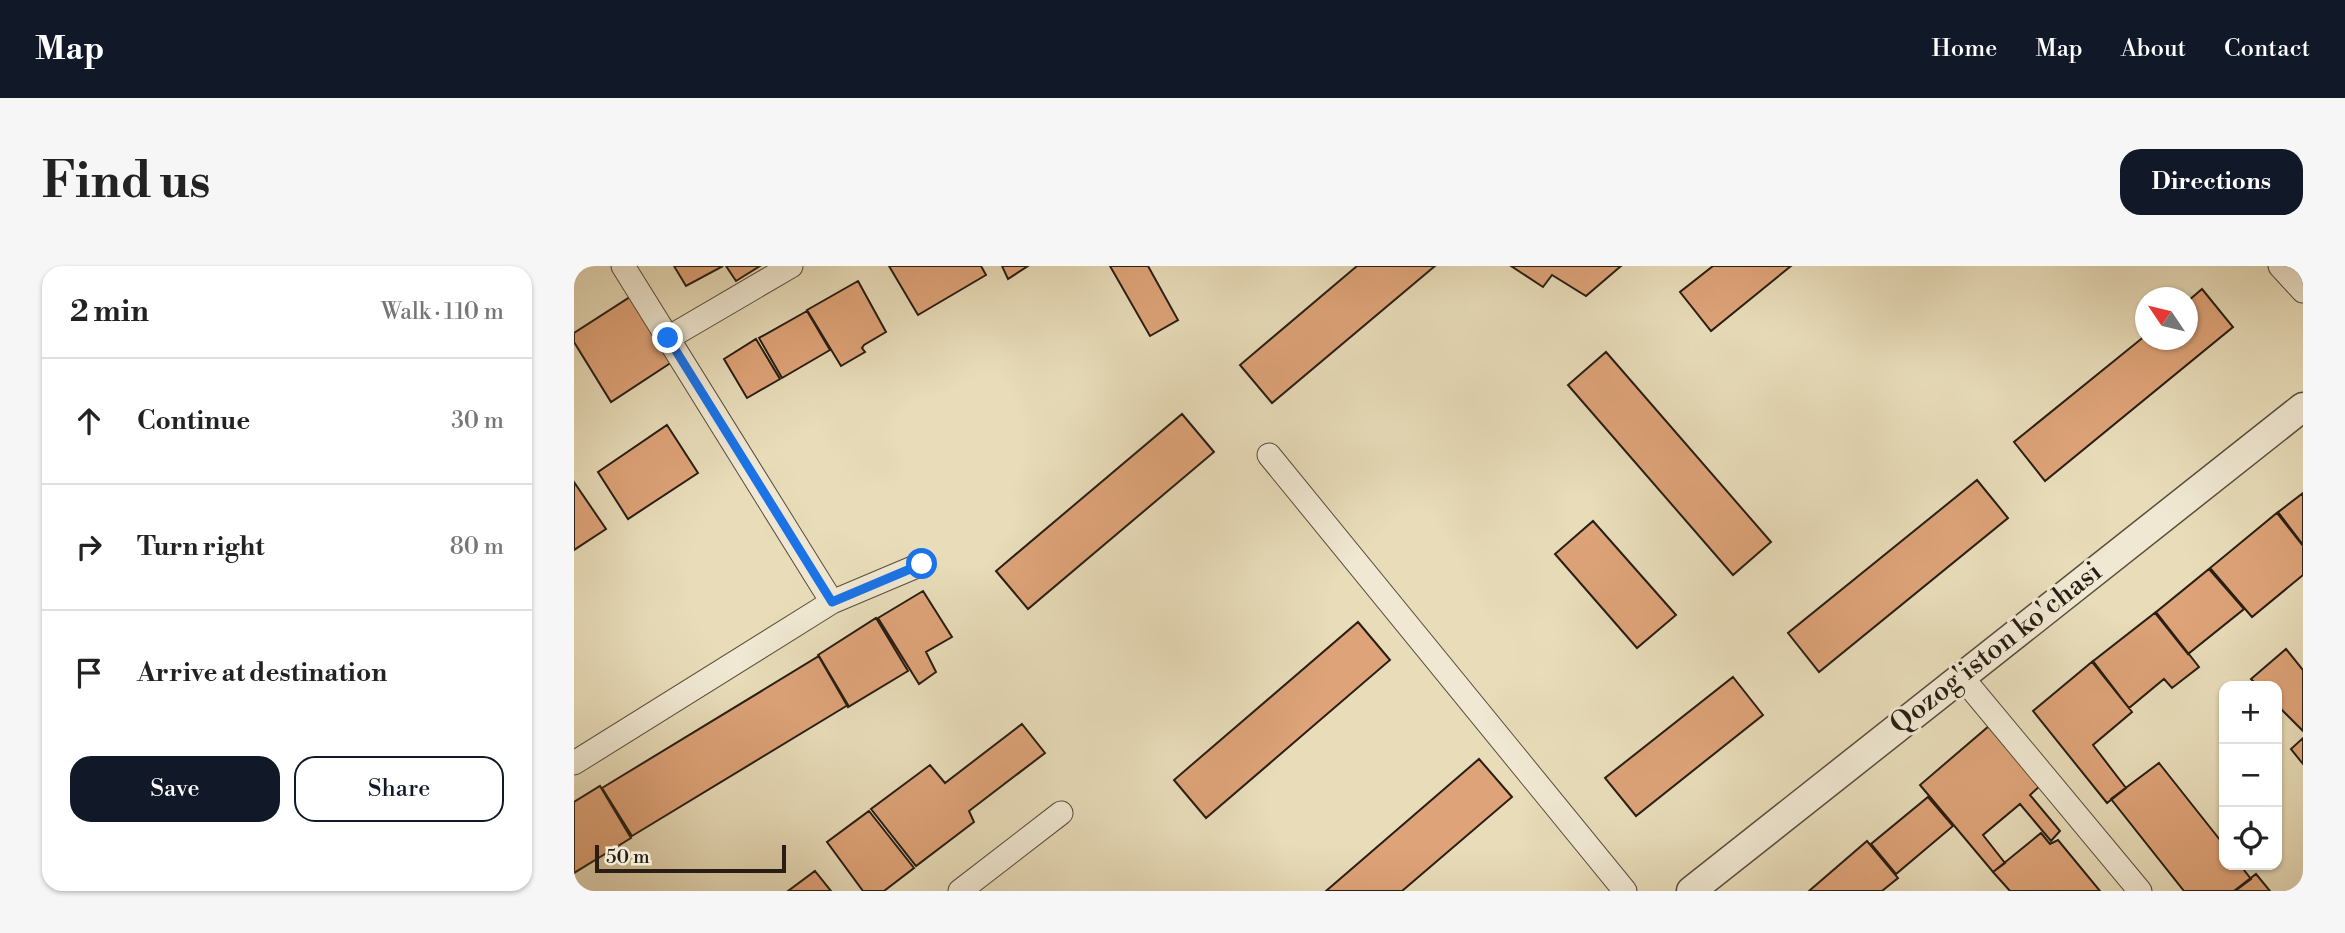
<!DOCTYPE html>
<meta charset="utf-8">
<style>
:root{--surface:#fff;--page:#f6f6f6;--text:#222;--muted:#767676;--line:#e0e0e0;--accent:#111827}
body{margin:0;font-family:"Libre Bodoni",serif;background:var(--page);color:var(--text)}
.controls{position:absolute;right:21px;bottom:21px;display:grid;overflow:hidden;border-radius:14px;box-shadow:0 2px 5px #0004}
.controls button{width:63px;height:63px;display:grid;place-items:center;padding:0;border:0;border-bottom:2px solid var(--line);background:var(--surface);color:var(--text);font:35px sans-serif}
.compass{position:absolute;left:1561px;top:21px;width:63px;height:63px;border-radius:50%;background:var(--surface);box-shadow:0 2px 5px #0004;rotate:305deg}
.scale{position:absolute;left:21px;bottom:18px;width:191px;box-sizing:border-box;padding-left:7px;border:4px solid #281e14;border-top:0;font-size:19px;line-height:24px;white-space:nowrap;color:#281e14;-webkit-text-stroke:5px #f0e8d2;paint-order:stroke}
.stop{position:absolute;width:21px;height:21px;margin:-16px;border:5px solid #1a73e8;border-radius:50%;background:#fff}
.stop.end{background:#1a73e8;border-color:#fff;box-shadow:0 2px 7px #0008}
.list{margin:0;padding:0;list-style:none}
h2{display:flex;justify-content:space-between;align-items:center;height:91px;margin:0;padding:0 28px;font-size:30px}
h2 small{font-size:23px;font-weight:400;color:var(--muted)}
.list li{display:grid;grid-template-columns:46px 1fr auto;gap:21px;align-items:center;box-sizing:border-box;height:126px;padding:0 28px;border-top:2px solid var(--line)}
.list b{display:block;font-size:26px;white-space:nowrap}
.list em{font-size:23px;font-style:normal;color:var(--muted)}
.actions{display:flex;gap:14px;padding:21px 28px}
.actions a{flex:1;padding:16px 0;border:2px solid var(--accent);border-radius:21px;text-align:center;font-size:24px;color:var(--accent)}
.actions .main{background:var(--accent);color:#fff}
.icon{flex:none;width:38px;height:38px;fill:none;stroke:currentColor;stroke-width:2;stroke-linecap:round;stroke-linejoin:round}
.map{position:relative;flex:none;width:1729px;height:625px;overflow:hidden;border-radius:21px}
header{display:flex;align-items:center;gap:42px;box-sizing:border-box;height:98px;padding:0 35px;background:var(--accent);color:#fff}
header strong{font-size:33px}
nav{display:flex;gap:38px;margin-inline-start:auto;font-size:24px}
.intro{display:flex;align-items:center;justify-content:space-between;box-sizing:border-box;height:168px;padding:0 42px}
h1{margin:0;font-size:49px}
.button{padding:18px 32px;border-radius:21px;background:var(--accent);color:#fff;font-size:24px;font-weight:700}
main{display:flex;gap:42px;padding:0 42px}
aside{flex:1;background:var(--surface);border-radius:21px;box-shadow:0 2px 5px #0004}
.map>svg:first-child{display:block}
.building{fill:#dea378;stroke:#281e14;stroke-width:2}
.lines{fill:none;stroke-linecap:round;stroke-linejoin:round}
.minor-casing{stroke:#584e3d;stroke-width:25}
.tertiary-casing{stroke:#584e3d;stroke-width:31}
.minor{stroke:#f0e8d2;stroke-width:23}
.tertiary{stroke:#f0e8d2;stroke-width:28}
.route{stroke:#1a73e8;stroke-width:9}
.labels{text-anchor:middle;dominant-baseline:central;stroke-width:6;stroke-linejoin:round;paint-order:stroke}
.street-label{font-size:28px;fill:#281e14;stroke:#f0e8d2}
</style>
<header>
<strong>Map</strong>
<nav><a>Home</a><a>Map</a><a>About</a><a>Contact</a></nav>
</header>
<div class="intro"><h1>Find us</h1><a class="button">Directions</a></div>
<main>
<aside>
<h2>2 min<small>Walk · 110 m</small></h2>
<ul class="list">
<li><svg class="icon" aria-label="ahead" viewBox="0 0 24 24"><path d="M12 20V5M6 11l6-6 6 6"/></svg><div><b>Continue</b></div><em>30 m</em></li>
<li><svg class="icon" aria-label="right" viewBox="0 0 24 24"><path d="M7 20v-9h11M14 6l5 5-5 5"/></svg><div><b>Turn right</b></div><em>80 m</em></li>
<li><svg class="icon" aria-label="arrive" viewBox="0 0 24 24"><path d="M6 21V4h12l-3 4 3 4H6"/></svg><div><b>Arrive at destination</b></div></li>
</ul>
<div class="actions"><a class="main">Save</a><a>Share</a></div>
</aside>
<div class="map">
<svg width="1729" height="625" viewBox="0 0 1729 625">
<rect width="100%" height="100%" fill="#e8dcb9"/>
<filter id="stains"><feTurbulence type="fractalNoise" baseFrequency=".00286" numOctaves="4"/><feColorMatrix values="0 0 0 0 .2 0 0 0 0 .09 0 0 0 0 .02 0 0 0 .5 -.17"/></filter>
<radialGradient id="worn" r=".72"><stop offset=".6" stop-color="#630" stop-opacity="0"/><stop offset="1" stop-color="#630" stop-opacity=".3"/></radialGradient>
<path class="building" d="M100 0H149L112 20Z
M152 0H186L162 15Z
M315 0H407L412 9 344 49Z
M428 0H454L434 13Z
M536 0H574L604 54 576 70Z
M783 0H861L698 137 666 99Z
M937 0H1047L1012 30 978 9 969 21Z
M1139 0H1217L1137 65 1106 26Z
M284 15 312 66 290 79 288 82 291 86 267 100 233 44Z
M1628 23 1659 61 1471 215 1440 176 1572 69V74H1614V35Z
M56 31 98 96 37 136 0 76V67Z
M233 45 256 84 208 112 185 72Z
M182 73 206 113 173 132 150 93Z
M1032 86 1197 276 1159 309 994 119Z
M608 148 640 186 454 343 422 305Z
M93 159 124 207 54 253 24 206Z
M1403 214 1434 252 1245 406 1214 367Z
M0 216 32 263 0 284Z
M1729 227V280L1703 247Z
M1704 246 1729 279V309L1678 351 1636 302Z
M1019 255 1102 349 1063 382 981 288Z
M1635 303 1670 343 1614 388 1581 347Z
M349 325 378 371 352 386 362 406 345 418 304 352Z
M1582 346 1625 401 1598 422 1590 413 1555 442 1518 396Z
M302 352 334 405 274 441 244 389Z
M784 356 816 394 632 552 600 514Z
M1712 383 1729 404V465L1703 439V420H1684L1677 413Z
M245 390 274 439 58 570 28 522Z
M1519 395 1558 446 1519 479 1552 522 1533 537 1459 445Z
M1159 411 1189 449 1062 550 1031 512Z
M448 458 471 487 395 545 400 556 342 600 297 543 356 499 371 517Z
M1415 460 1466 520 1456 529 1486 565 1477 575 1446 538 1409 569 1431 597 1419 606 1346 519Z
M1729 472V498L1717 483Z
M905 493 938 531 828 625H752Z
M1585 497 1650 579V599H1666L1677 613 1661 625H1610L1537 533Z
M26 520 57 572 0 607V536Z
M1354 531 1379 560 1322 608 1297 578Z
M295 545 340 602 310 625H289L253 576Z
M1467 567 1476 578 1484 574 1526 625H1436L1419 606Z
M1293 575 1324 612 1308 625H1235Z
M241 605 257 625H214Z
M1682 608 1696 625H1660Z"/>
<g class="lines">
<defs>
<path id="minor" d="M49 0 258 336
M1706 0 1729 25
M94 72 217 0
M695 189 1051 625
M1387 410 1566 625
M0 497 258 336 348 298
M386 625 487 547"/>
<path id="tertiary" d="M1117 625 1729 141"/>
</defs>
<use href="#minor" class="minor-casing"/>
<use href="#tertiary" class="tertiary-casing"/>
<use href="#minor" class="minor"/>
<use href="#tertiary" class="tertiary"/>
</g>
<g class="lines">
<path class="route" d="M94 72 258 336 348 298"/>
</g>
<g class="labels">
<g class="street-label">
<text transform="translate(1422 382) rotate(-38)">Qozog'iston ko'chasi</text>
</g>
</g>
<rect width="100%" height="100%" filter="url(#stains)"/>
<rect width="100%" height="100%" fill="url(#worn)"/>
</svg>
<div class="controls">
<button>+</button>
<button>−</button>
<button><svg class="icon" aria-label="locate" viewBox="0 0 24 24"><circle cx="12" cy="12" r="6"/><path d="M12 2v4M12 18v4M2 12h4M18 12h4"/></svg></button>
</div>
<svg class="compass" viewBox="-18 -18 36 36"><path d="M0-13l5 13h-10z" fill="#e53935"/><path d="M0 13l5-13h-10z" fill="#767676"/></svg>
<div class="scale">50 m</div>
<div class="stop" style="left:348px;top:298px"></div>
<div class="stop end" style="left:94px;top:72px"></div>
</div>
</main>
